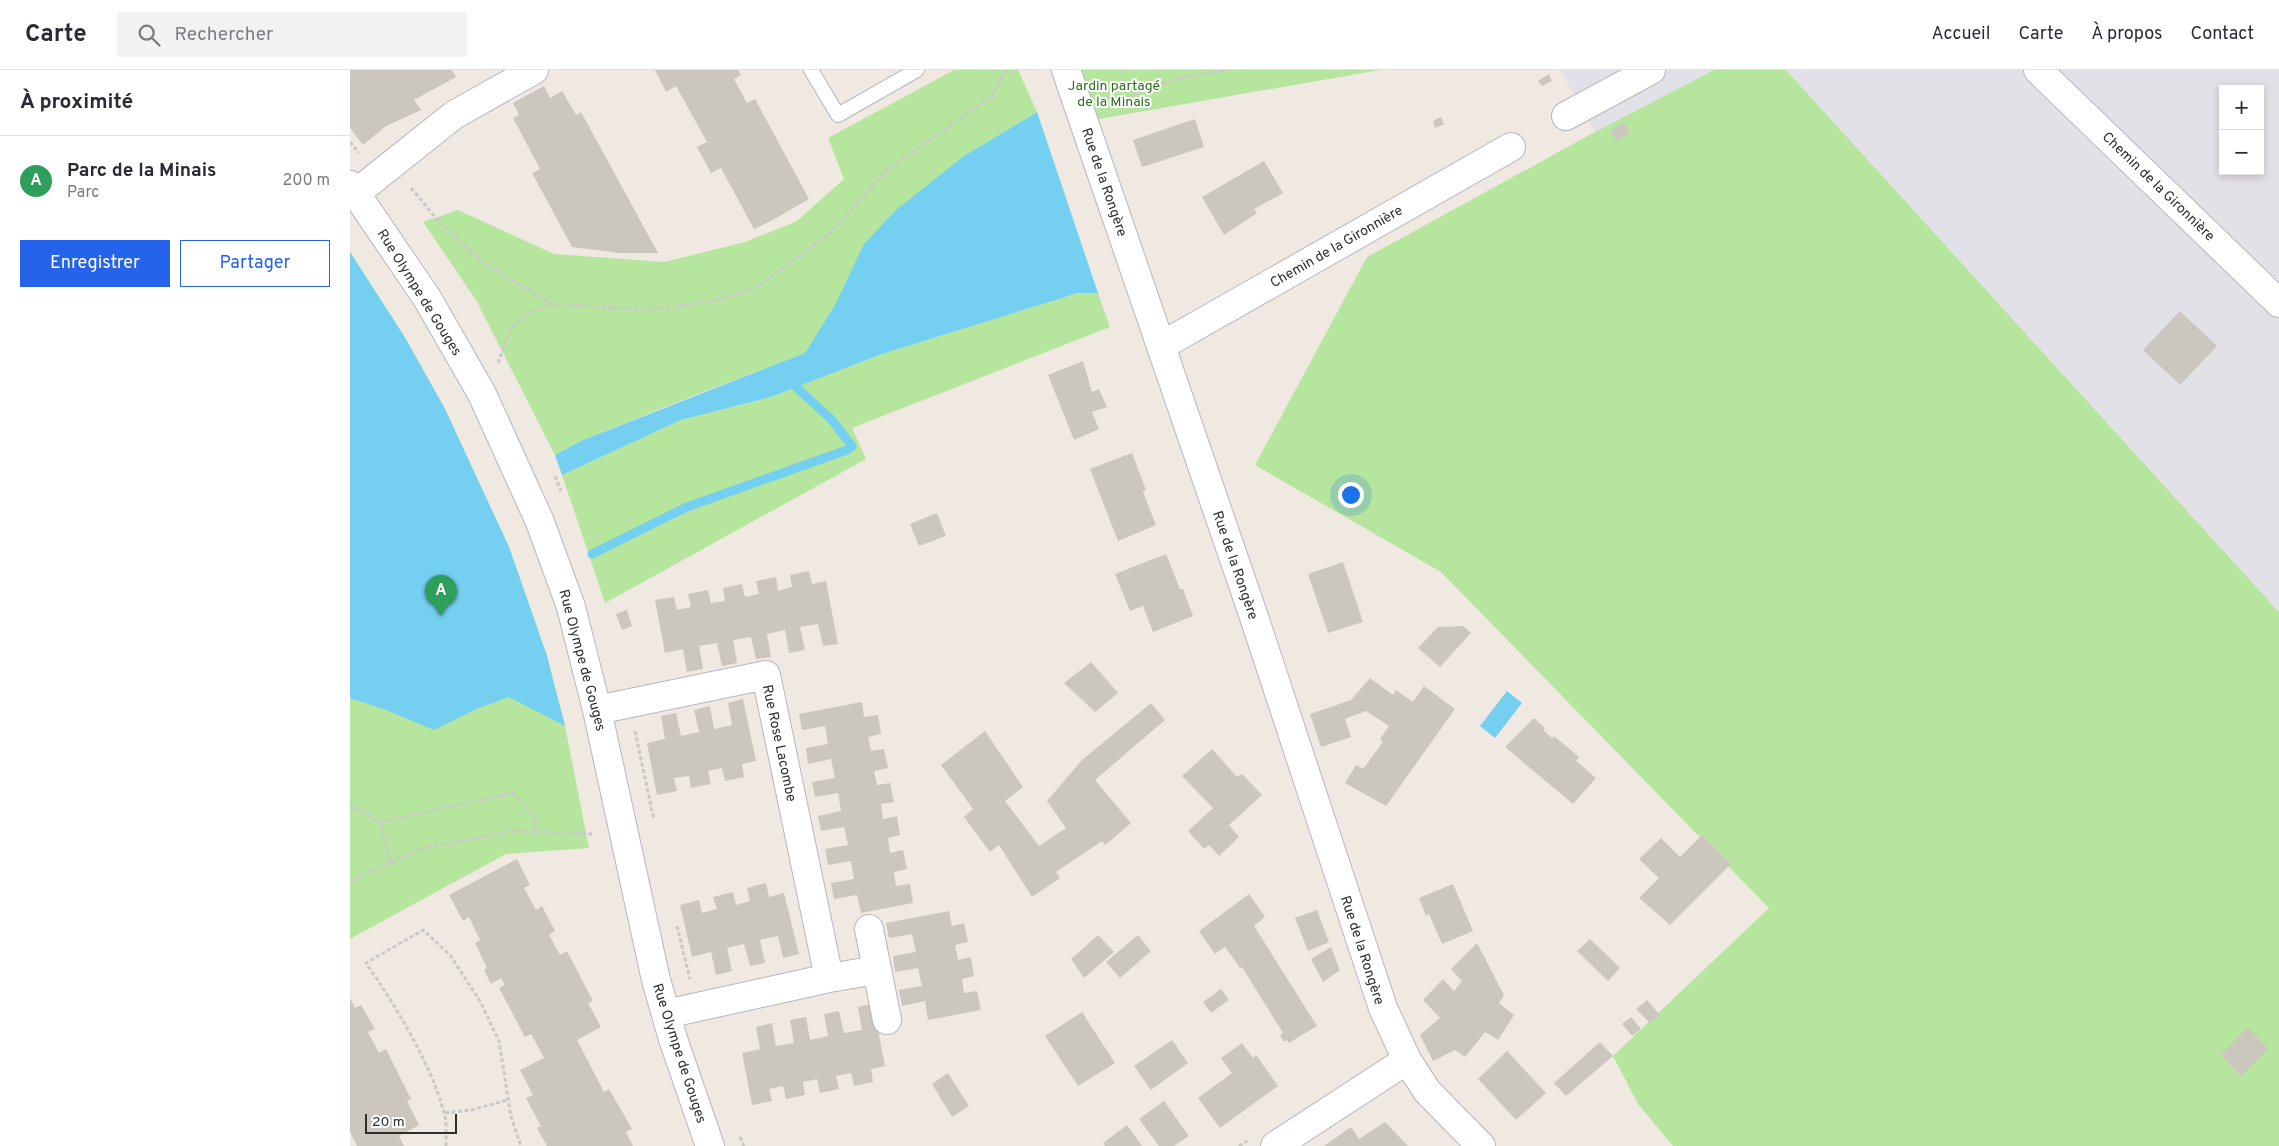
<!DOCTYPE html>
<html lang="fr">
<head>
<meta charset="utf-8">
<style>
	body { margin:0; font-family:Overpass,sans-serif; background:#f2f2f3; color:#2b2b33 }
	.controls { position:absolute; right:15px; top:15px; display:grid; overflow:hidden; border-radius:0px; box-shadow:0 2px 8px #0003 }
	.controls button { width:45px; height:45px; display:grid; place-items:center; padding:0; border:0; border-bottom:1px solid #e1e1e2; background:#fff; color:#2b2b33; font:25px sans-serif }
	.scale { position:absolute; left:15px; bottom:12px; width:92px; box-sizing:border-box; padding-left:5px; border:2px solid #2e2e2e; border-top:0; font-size:14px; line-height:18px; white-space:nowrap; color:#2e2e2e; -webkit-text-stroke:4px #fff; paint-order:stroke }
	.you { position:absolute; left:1000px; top:424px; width:18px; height:18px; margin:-12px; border:4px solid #fff; border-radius:50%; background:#1a73e8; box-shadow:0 0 0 8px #1a73e833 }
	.badge { display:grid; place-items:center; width:32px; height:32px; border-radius:50%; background:#2563eb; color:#fff; font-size:16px; font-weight:700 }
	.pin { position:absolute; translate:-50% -41px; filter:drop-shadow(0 1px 2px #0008) }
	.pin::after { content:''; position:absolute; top:26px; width:18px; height:15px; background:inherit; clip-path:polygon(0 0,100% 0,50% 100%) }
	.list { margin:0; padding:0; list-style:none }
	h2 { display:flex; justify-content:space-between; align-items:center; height:65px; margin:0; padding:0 20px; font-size:21px }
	h2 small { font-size:16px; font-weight:400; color:#7c7c81 }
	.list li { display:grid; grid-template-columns:32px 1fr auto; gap:15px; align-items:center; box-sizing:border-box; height:90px; padding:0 20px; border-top:1px solid #e1e1e2 }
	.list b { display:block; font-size:19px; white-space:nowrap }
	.list p { margin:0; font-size:16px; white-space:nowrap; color:#7c7c81 }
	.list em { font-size:16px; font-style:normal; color:#7c7c81 }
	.actions { display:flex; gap:10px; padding:15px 20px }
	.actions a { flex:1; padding:11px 0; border:1px solid #2563eb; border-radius:0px; text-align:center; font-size:18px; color:#2563eb }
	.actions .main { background:#2563eb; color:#fff }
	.icon { flex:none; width:28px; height:28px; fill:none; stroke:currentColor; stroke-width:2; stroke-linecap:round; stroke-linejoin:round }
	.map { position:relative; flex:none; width:1929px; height:1076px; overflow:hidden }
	header { display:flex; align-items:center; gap:30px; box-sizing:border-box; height:70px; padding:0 25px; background:#fff; border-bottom:1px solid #e1e1e2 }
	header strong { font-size:24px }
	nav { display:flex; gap:28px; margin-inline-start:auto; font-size:18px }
	.search { width:350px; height:45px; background:#f2f2f3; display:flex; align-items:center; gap:12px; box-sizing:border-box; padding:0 18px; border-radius:0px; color:#7c7c81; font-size:19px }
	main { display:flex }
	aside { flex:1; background:#fff }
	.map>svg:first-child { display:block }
</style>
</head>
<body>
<header>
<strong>Carte</strong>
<div class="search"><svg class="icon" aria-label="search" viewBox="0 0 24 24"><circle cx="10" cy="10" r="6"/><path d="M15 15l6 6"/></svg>Rechercher</div>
<nav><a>Accueil</a><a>Carte</a><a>À propos</a><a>Contact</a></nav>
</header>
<main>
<aside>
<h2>À proximité<small></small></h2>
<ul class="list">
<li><span class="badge" style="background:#2e9e5b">A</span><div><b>Parc de la Minais</b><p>Parc</p></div><em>200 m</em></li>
</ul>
<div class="actions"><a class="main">Enregistrer</a><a>Partager</a></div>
</aside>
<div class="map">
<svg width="1929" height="1076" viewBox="0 0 1929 1076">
	<rect width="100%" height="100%" fill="#efe9e1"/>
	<!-- industrial -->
	<path fill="#e3e1e8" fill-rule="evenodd" d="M 1210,0 L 1364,0 L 1245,62 Z
		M 1436,0 L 1929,0 L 1929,542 ZM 1873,19 L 1910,19 L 1910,101 L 1873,101 Z"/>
	<!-- green -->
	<path fill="#b6e59e" d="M 604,0 L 668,0 L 687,42 L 614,86 L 485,235 L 455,283 L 325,333 L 233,370 L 205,385 L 126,230 L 73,152 L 108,140 L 204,184 L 314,192 L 395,172 L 447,151 L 494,109 L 478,68 Z
		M 729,0 L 1030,0 L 749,49 Z
		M 1364,0 L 1436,0 L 1929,542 L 1929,1076 L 1323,1076 L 1288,1034 L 1263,986 L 1419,838 L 1091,502 L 905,395 L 1017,187 L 1245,62 Z
		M 0,182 L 54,266 L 95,339 L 159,477 L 197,586 L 215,656 L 239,778 L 156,784 L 0,869 Z
		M 728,223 L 748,223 L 760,257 L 502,358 L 516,389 L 255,533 L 212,405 L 331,350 L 421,327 L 532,284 Z"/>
	<!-- water -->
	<path fill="#75cff0" d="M 687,42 L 748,223 L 728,223 L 532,284 L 421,327 L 331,350 L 212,405 L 205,385 L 233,370 L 455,283 L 485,235 L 514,174 L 546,140 L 614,86 Z
		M 0,182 L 54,266 L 95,339 L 159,477 L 197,586 L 215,656 L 159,627 L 129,638 L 84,660 L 36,640 L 0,628 Z
		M 1157,621 L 1172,633 L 1145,668 L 1130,656 Z"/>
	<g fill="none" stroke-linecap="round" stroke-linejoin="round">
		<!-- stream -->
		<path stroke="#75cff0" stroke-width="9" d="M 242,484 L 337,437 L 497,380 L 502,376 L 481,349 L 446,317"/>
	</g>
	<!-- building -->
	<path fill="#cbc7bf" d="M 0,0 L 102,0 L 106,7 L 64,30 L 71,40 L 36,56 L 13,75 L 0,58 Z
		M 305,0 L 388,0 L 391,5 L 384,9 L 397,33 L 405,29 L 459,129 L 421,151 L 404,159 L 371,98 L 361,103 L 347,77 L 357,72 L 326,16 L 316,22 Z
		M 1199,4 L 1202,11 L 1192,16 L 1188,11 Z
		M 194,16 L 200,28 L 212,21 L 226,45 L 231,42 L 308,183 L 270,183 L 222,177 L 182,103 L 190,99 L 163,48 L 169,45 L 163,33 Z
		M 1091,47 L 1094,54 L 1085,58 L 1083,51 Z
		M 845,49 L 854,77 L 792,97 L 783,70 Z
		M 1274,52 L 1280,62 L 1266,71 L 1260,61 Z
		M 914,91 L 933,123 L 904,139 L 907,143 L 874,165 L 852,127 Z
		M 1830,241 L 1867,276 L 1830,315 L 1793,280 Z
		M 733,291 L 742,322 L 749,319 L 757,337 L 742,342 L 749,359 L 724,370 L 698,305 Z
		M 782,383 L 796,420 L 793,422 L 806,455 L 768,471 L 740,399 Z
		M 587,443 L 596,466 L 569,476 L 560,454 Z
		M 816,484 L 830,519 L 833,519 L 843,546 L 803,562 L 793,536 L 780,541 L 765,504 Z
		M 993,492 L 1013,552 L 978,563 L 958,504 Z
		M 459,501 L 462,514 L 476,511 L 488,574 L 473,576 L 468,554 L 450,557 L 455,580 L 439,583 L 435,560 L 417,564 L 421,587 L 406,589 L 401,567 L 383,570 L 387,593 L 372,596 L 367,573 L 349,576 L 353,599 L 337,602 L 333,579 L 315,583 L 305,530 L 324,527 L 327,540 L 341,537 L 338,524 L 358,520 L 361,533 L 375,531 L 373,518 L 392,514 L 395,527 L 409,524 L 406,511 L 426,507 L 428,521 L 442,517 L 440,505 Z
		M 277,540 L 282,556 L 272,560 L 266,544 Z
		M 1113,556 L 1121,563 L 1090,597 L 1068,578 L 1088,557 Z
		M 741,592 L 768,623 L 745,642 L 714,613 Z
		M 1020,608 L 1043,625 L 1046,620 L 1063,632 L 1074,616 L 1105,639 L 1036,736 L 995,713 L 1006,695 L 1013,699 L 1033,672 L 1030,669 L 1039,656 L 1016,641 L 995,649 L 1001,667 L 971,677 L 960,644 L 1001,630 Z
		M 393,629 L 406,691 L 392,694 L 394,707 L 375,711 L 372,698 L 358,701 L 361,714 L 341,718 L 339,706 L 324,708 L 327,721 L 307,725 L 297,673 L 315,669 L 311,646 L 326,643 L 331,666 L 349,662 L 344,640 L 360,636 L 364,659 L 382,655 L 378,633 Z
		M 512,632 L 514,647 L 528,645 L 531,664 L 518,667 L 521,681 L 534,679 L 538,698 L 524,701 L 527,715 L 540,713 L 544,732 L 531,734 L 533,749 L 547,746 L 550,765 L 538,768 L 540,783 L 553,780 L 557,799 L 544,802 L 546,816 L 560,814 L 563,833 L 511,843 L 507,825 L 484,829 L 481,813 L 504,809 L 501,791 L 478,795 L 475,779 L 498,775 L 494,757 L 471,761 L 468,746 L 491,741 L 488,723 L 465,727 L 462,712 L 485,708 L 481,689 L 458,694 L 456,678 L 478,674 L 475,656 L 452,660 L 449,644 Z
		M 801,633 L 815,650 L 745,710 L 781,753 L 755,775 L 752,771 L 706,802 L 710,808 L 682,827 L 649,775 L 640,782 L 614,747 L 623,739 L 591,695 L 635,661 L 673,717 L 655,731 L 689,776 L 716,758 L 697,731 L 732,690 Z
		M 1184,648 L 1195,658 L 1193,660 L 1202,668 L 1204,666 L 1229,687 L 1226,691 L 1246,708 L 1223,734 L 1155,677 Z
		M 862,679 L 887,707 L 892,704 L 912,725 L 879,755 L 889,767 L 869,786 L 859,775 L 854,779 L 838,761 L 863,738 L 832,706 Z
		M 1352,765 L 1381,794 L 1320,855 L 1289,828 L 1309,808 L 1289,789 L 1311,768 L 1330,787 Z
		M 167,789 L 180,815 L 174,818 L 186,840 L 192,836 L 205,861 L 199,865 L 210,885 L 217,881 L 243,931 L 238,933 L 251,957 L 227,970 L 254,1022 L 259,1019 L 274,1045 L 282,1059 L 276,1062 L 283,1076 L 197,1076 L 187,1058 L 191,1056 L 176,1028 L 183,1025 L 170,1000 L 194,988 L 181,964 L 175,967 L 149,918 L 155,915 L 151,908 L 141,914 L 134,900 L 137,898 L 125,873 L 130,870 L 119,847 L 113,851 L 99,825 Z
		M 416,813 L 419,827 L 434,823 L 449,884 L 433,888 L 428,866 L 410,870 L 415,893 L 400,896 L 394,874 L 377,878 L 382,901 L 366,905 L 361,882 L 342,887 L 330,835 L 349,830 L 352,843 L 367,839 L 363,827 L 383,822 L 386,835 L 400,831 L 397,818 Z
		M 1103,814 L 1123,861 L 1092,874 L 1079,844 L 1076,846 L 1069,828 Z
		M 899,824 L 915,847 L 904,856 L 967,956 L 939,973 L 937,970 L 934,972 L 930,965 L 933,963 L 892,897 L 890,898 L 875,877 L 865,884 L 849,861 Z
		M 967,840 L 979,872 L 958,881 L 945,848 Z
		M 599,841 L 602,856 L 614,853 L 618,872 L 605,875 L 608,890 L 621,887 L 624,906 L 612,909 L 614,923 L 627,921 L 631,940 L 578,950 L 575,931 L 552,936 L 549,920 L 572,916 L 568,898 L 545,902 L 543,886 L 566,882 L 562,864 L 539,868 L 536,853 Z
		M 748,865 L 764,882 L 734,908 L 721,889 Z
		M 788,865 L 801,881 L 770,908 L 756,892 Z
		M 1240,869 L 1270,898 L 1258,911 L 1227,881 Z
		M 1127,873 L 1154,925 L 1149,933 L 1164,945 L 1148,970 L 1135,962 L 1115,987 L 1105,980 L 1083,991 L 1070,965 L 1090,948 L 1073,930 L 1093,909 L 1104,921 L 1112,911 L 1101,899 Z
		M 981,877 L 990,900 L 973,912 L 961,889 Z
		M 871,919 L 879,930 L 861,943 L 853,932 Z
		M 0,928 L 5,938 L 11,935 L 25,959 L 18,962 L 29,983 L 36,979 L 61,1029 L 57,1031 L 69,1055 L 49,1066 L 54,1076 L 7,1076 L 0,1062 Z
		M 1297,930 L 1310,945 L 1300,953 L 1286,939 Z
		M 523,934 L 535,996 L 521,999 L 523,1012 L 504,1016 L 501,1003 L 486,1006 L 489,1019 L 470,1023 L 467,1009 L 453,1012 L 455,1025 L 436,1029 L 433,1016 L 419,1019 L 422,1031 L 402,1035 L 392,983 L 410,979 L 406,957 L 422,953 L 426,976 L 444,973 L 440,950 L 456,947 L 460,970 L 478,966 L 474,944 L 489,941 L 494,963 L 512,960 L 508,937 Z
		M 732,942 L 765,993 L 728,1016 L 695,966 Z
		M 1281,947 L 1291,959 L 1282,966 L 1272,954 Z
		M 1898,957 L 1918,979 L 1891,1006 L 1871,985 Z
		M 822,970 L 838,993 L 801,1020 L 784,996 Z
		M 1250,972 L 1263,986 L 1216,1026 L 1204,1013 Z
		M 892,973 L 903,988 L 906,985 L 928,1016 L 870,1058 L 848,1028 L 882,1003 L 871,988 Z
		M 1157,981 L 1196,1023 L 1166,1050 L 1128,1009 Z
		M 598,1003 L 619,1036 L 602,1047 L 582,1014 Z
		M 814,1031 L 839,1066 L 824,1076 L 809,1076 L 789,1049 Z
		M 1035,1052 L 1058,1076 L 974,1076 L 1001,1057 L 1009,1069 Z
		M 777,1055 L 792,1076 L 755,1076 L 753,1073 Z"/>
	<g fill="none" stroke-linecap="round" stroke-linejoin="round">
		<!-- lane casing -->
		<g stroke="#b4b7c1" stroke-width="16">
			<path id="lane" d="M 461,0 L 488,45 L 567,0"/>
		</g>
		<!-- street casing -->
		<g stroke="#b4b7c1" stroke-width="30">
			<path id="street" d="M 716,0 L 903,544 L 1033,938 L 1057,990 L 1077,1021 L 1131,1076
				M 1688,0 L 1929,233
				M 1216,46 L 1301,0
				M 0,115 L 77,228 L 132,324 L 190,452 L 221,537 L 247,640 L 306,910 L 323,969 L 360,1076
				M 6,123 L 104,45 L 184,0
				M 811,276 L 1161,77
				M 247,640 L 416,605 L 479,908 L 316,944
				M 519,859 L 537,950
				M 479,908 L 527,900
				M 925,1076 L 1057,990"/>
		</g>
		<!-- path -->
		<path stroke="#c9c9c9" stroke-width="3" stroke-dasharray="4 2.5" stroke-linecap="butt" d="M 757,28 L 780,26 L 824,9 L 877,0
			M 0,72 L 9,83
			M 61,118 L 86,148 L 133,193 L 203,234 L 296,240 L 365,231 L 409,216 L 480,163 L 536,101 L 642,26 L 656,0
			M 148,293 L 161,258 L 179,242 L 203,234
			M 205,406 L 211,421
			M 285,661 L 304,750
			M 0,736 L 30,752 L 162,723 L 181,742 L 187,762
			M 30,752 L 41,793
			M 0,811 L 70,779 L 164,761 L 243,764
			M 327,856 L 340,909
			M 95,1043 L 121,1040 L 158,1030
			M 390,1067 L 394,1076
			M 96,1076 C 96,1065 97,1052 94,1042 C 80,992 45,935 16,893 L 73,860 L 100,885 L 130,931 L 149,971 L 161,1047 L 171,1076
			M 889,1076 L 897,1071"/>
		<!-- lane -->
		<use href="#lane" stroke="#fff" stroke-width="14"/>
		<!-- street -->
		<use href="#street" stroke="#fff" stroke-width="28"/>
	</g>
	<g text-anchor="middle" stroke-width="4" stroke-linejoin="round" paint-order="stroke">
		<!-- park labels -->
		<g font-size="14" fill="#2c6e1b" stroke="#fff">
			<text x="764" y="20">Jardin partagé<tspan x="764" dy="16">de la Minais</tspan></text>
		</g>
		<!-- street labels -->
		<g font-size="14" fill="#2e2e2e" stroke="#fff">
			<text transform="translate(755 112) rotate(71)" y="5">Rue de la Rongère</text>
			<text transform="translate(1809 116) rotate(44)" y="5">Chemin de la Gironnière</text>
			<text transform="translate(986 176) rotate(-30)" y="5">Chemin de la Gironnière</text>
			<text transform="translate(70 222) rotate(58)" y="5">Rue Olympe de Gouges</text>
			<text transform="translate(886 495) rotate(71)" y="5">Rue de la Rongère</text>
			<text transform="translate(233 590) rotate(75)" y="5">Rue Olympe de Gouges</text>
			<text transform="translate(430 673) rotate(78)" y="5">Rue Rose Lacombe</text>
			<text transform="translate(1013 880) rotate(72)" y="5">Rue de la Rongère</text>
			<text transform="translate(330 983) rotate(72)" y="5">Rue Olympe de Gouges</text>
		</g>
	</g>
</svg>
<div class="controls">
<button>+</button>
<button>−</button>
</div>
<div class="scale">20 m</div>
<div class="you"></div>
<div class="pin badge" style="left:91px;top:546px;background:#2e9e5b">A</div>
</div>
</main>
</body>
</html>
